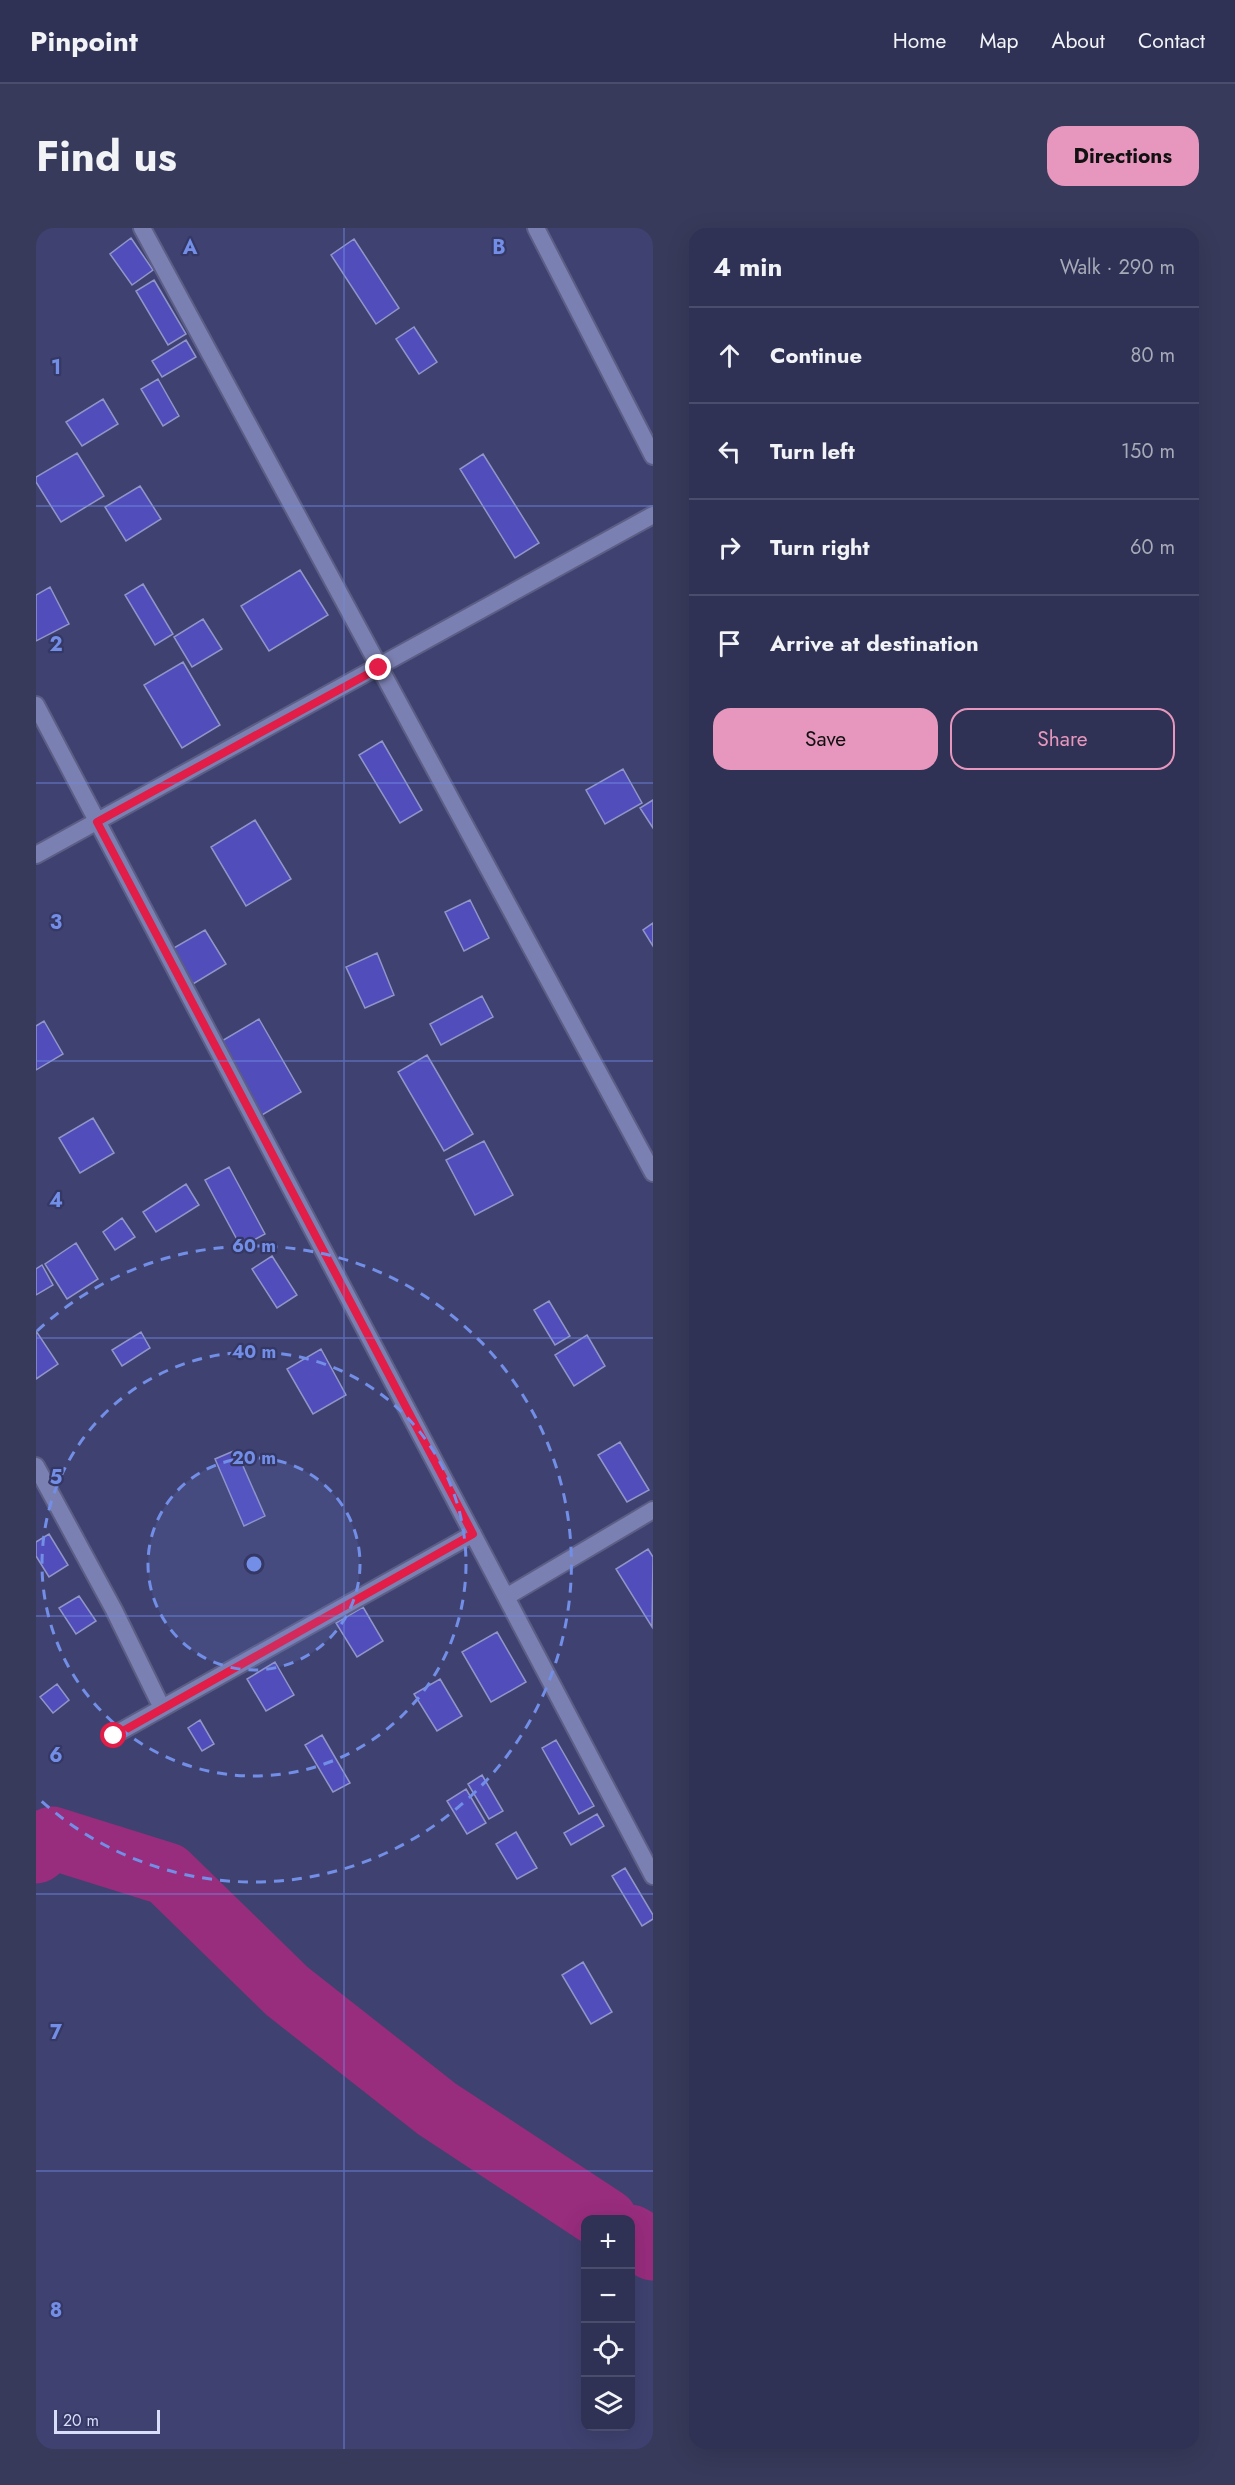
<!DOCTYPE html>
<html lang="en">
<head>
<meta charset="utf-8">
<style>
	body { margin:0; font-family:Jost,sans-serif; background:#373a5a; color:#f1f3f6 }
	.controls { position:absolute; right:18px; bottom:18px; display:grid; overflow:hidden; border-radius:12px; box-shadow:0 6px 24px #0002 }
	.controls button { width:54px; height:54px; display:grid; place-items:center; padding:0; border:0; border-bottom:2px solid #4a4d6b; background:#2f3254; color:#f1f3f6; font:30px sans-serif }
	.scale { position:absolute; left:18px; bottom:15px; width:106px; box-sizing:border-box; padding-left:6px; border:3px solid #d9ddf9; border-top:0; font-size:16px; line-height:21px; white-space:nowrap; color:#d9ddf9; -webkit-text-stroke:4px #353764; paint-order:stroke }
	.stop { position:absolute; width:18px; height:18px; margin:-14px; border:4px solid #e11d48; border-radius:50%; background:#fff }
	.stop.end { background:#e11d48; border-color:#fff; box-shadow:0 2px 6px #0008 }
	.list { margin:0; padding:0; list-style:none }
	h2 { display:flex; justify-content:space-between; align-items:center; height:78px; margin:0; padding:0 24px; font-size:26px }
	h2 small { font-size:20px; font-weight:400; color:#a7aab8 }
	.list li { display:grid; grid-template-columns:39px 1fr auto; gap:18px; align-items:center; box-sizing:border-box; height:96px; padding:0 24px; border-top:2px solid #4a4d6b }
	.list b { display:block; font-size:22px; white-space:nowrap }
	.list em { font-size:20px; font-style:normal; color:#a7aab8 }
	.actions { display:flex; gap:12px; padding:18px 24px }
	.actions a { flex:1; padding:14px 0; border:2px solid #e797bd; border-radius:18px; text-align:center; font-size:21px; color:#e797bd }
	.actions .main { background:#e797bd; color:#111 }
	.icon { flex:none; width:33px; height:33px; fill:none; stroke:currentColor; stroke-width:2; stroke-linecap:round; stroke-linejoin:round }
	.map { position:relative; flex:none; width:617px; height:2221px; overflow:hidden; border-radius:18px }
	header { display:flex; align-items:center; gap:36px; box-sizing:border-box; height:84px; padding:0 30px; background:#2f3254; border-bottom:2px solid #4a4d6b }
	header strong { font-size:28px }
	nav { display:flex; gap:33px; margin-inline-start:auto; font-size:21px }
	.intro { display:flex; align-items:center; justify-content:space-between; box-sizing:border-box; height:144px; padding:0 36px }
	h1 { margin:0; font-size:42px }
	.button { padding:15px 27px; border-radius:18px; background:#e797bd; color:#111; font-size:21px; font-weight:700 }
	main { display:flex; gap:36px; padding:0 36px }
	aside { flex:1; background:#2f3254; border-radius:18px; box-shadow:0 6px 24px #0002 }
	.map>svg:first-child { display:block }
</style>
</head>
<body>
<header>
<strong>Pinpoint</strong>
<nav><a>Home</a><a>Map</a><a>About</a><a>Contact</a></nav>
</header>
<div class="intro"><h1>Find us</h1><a class="button">Directions</a></div>
<main>
<div class="map">
<svg width="617" height="2221" viewBox="0 0 617 2221">
	<rect width="100%" height="100%" fill="#3f4270"/>
	<g fill="none" stroke-linecap="round" stroke-linejoin="round">
		<!-- river -->
		<path stroke="#982c7d" stroke-width="63" d="M 0,1624 L 16,1610 L 131,1646 L 251,1763 L 401,1881 L 570,1992
			M 594,2008 L 617,2021"/>
	</g>
	<!-- building -->
	<path fill="#514ebc" stroke="#9095c9" stroke-width="1.5" d="M 95,10 L 117,42 L 96,57 L 74,26 Z
		M 318,11 L 363,80 L 340,96 L 295,27 Z
		M 118,52 L 150,106 L 132,117 L 100,63 Z
		M 378,99 L 401,134 L 383,146 L 360,111 Z
		M 150,112 L 160,129 L 126,149 L 116,133 Z
		M 122,151 L 143,188 L 127,198 L 105,161 Z
		M 67,171 L 82,196 L 46,218 L 30,194 Z
		M 41,225 L 68,268 L 25,294 L 0,254 L 0,249 Z
		M 447,226 L 503,315 L 479,330 L 424,241 Z
		M 104,258 L 125,291 L 90,313 L 69,279 Z
		M 264,342 L 292,387 L 233,423 L 205,378 Z
		M 107,356 L 137,406 L 119,417 L 89,367 Z
		M 14,359 L 33,396 L 0,413 L 0,367 Z
		M 167,391 L 186,421 L 156,439 L 138,409 Z
		M 147,434 L 184,497 L 146,520 L 108,457 Z
		M 346,513 L 386,582 L 364,595 L 323,527 Z
		M 587,541 L 606,575 L 569,596 L 550,562 Z
		M 617,572 L 617,600 L 604,580 Z
		M 219,592 L 255,651 L 210,678 L 175,619 Z
		M 434,672 L 453,710 L 428,723 L 409,684 Z
		M 617,695 L 617,718 L 607,702 Z
		M 169,702 L 190,736 L 157,756 L 136,721 Z
		M 341,725 L 358,767 L 329,780 L 310,739 Z
		M 446,768 L 457,789 L 405,817 L 394,796 Z
		M 223,791 L 265,864 L 226,887 L 184,814 Z
		M 8,793 L 27,826 L 0,842 L 0,798 Z
		M 391,827 L 437,906 L 408,923 L 362,844 Z
		M 57,890 L 78,925 L 44,945 L 23,910 Z
		M 448,913 L 477,967 L 439,987 L 410,932 Z
		M 193,939 L 229,1006 L 205,1019 L 169,952 Z
		M 150,956 L 163,977 L 120,1004 L 107,984 Z
		M 86,990 L 99,1009 L 79,1022 L 67,1004 Z
		M 40,1015 L 62,1051 L 31,1071 L 9,1036 Z
		M 236,1028 L 261,1067 L 241,1080 L 216,1041 Z
		M 6,1037 L 17,1057 L 0,1067 L 0,1041 Z
		M 513,1073 L 534,1108 L 519,1117 L 498,1082 Z
		M 0,1103 L 22,1136 L 0,1151 Z
		M 105,1104 L 114,1120 L 86,1138 L 76,1122 Z
		M 551,1107 L 569,1138 L 538,1158 L 519,1127 Z
		M 285,1121 L 310,1167 L 277,1186 L 251,1141 Z
		M 584,1214 L 613,1262 L 591,1274 L 562,1227 Z
		M 200,1222 L 229,1288 L 208,1298 L 179,1231 Z
		M 13,1306 L 32,1337 L 13,1349 L 0,1328 L 0,1314 Z
		M 612,1321 L 617,1329 L 616,1399 L 580,1341 Z
		M 43,1368 L 60,1393 L 40,1406 L 23,1380 Z
		M 327,1379 L 347,1413 L 321,1429 L 300,1395 Z
		M 461,1404 L 490,1454 L 455,1474 L 426,1424 Z
		M 239,1434 L 258,1467 L 230,1483 L 211,1451 Z
		M 404,1451 L 426,1488 L 401,1503 L 378,1466 Z
		M 21,1456 L 33,1472 L 17,1485 L 4,1469 Z
		M 164,1492 L 178,1516 L 166,1523 L 152,1500 Z
		M 286,1507 L 314,1555 L 297,1564 L 269,1517 Z
		M 520,1512 L 558,1578 L 543,1586 L 506,1520 Z
		M 446,1547 L 467,1583 L 453,1591 L 432,1556 Z
		M 430,1561 L 450,1595 L 431,1606 L 411,1573 Z
		M 561,1586 L 568,1598 L 535,1617 L 528,1605 Z
		M 480,1604 L 501,1640 L 481,1651 L 460,1616 Z
		M 589,1640 L 617,1687 L 617,1691 L 606,1698 L 576,1648 Z
		M 547,1734 L 576,1784 L 555,1796 L 526,1747 Z"/>
	<g fill="none" stroke-linecap="round" stroke-linejoin="round">
		<!-- minor casing -->
		<g stroke="#5c5e85" stroke-width="20">
			<path id="minor" d="M 106,0 L 617,945
				M 500,0 L 617,228
				M 0,477 L 617,1648
				M 0,627 L 617,287
				M 0,1238 L 78,1382 L 126,1480
				M 470,1369 L 617,1282
				M 78,1507 L 437,1306"/>
		</g>
		<!-- minor -->
		<use href="#minor" stroke="#7b80b2" stroke-width="16"/>
	</g>
	<g fill="none" stroke-linecap="round" stroke-linejoin="round">
		<!-- route -->
		<path stroke="#e11d48" stroke-width="8" d="M 78,1508 L 437,1306 L 61,594 L 343,440"/>
	</g>
	<!-- grid -->
	<path fill="none" stroke="#728ee7" stroke-width="1.5" stroke-opacity="0.55" d="M 308,0 L 308,2221M 0,278 L 617,278M 0,555 L 617,555M 0,833 L 617,833M 0,1110 L 617,1110M 0,1388 L 617,1388M 0,1666 L 617,1666M 0,1943 L 617,1943"/>
	<!-- distance rings -->
	<circle cx="218" cy="1336" r="106" fill="#728ee7" fill-opacity=".12"/>
	<g fill="none" stroke="#728ee7" stroke-width="3" stroke-dasharray="10 8">
		<circle cx="218" cy="1336" r="106"/>
		<circle cx="218" cy="1336" r="212"/>
		<path d="M1 1103A318 318 0 1 1 1 1569"/>
	</g>
	<g font-size="20" text-anchor="middle" font-weight="bold" fill="#728ee7" stroke="#353764" stroke-width="4.5" stroke-linejoin="round" paint-order="stroke">
		<text x="154" y="26">A</text>
		<text x="463" y="26">B</text>
		<text x="20" y="146">1</text>
		<text x="20" y="423">2</text>
		<text x="20" y="701">3</text>
		<text x="20" y="979">4</text>
		<text x="20" y="1256">5</text>
		<text x="20" y="1534">6</text>
		<text x="20" y="1811">7</text>
		<text x="20" y="2089">8</text>
	</g>
	<circle cx="218" cy="1336" r="9" fill="#728ee7" stroke="#353764" stroke-width="3"/>
	<g font-size="18" text-anchor="middle" font-weight="bold" fill="#728ee7" stroke="#353764" stroke-width="4.5" stroke-linejoin="round" paint-order="stroke">
		<text x="218" y="1024">60 m</text>
		<text x="218" y="1130">40 m</text>
		<text x="218" y="1236">20 m</text>
	</g>
</svg>
<div class="controls">
<button>+</button>
<button>−</button>
<button><svg class="icon" aria-label="locate" viewBox="0 0 24 24"><circle cx="12" cy="12" r="6"/><path d="M12 2v4M12 18v4M2 12h4M18 12h4"/></svg></button>
<button><svg class="icon" aria-label="layers" viewBox="0 0 24 24"><path d="M12 4l9 5-9 5-9-5zM3 14l9 5 9-5"/></svg></button>
</div>
<div class="scale">20 m</div>
<div class="stop" style="left:78px;top:1508px"></div>
<div class="stop end" style="left:343px;top:440px"></div>
</div>
<aside>
<h2>4 min<small>Walk · 290 m</small></h2>
<ul class="list">
<li><svg class="icon" aria-label="ahead" viewBox="0 0 24 24"><path d="M12 20V5M6 11l6-6 6 6"/></svg><div><b>Continue</b></div><em>80 m</em></li>
<li><svg class="icon" aria-label="left" viewBox="0 0 24 24"><path d="M17 20v-9H6M10 6l-5 5 5 5"/></svg><div><b>Turn left</b></div><em>150 m</em></li>
<li><svg class="icon" aria-label="right" viewBox="0 0 24 24"><path d="M7 20v-9h11M14 6l5 5-5 5"/></svg><div><b>Turn right</b></div><em>60 m</em></li>
<li><svg class="icon" aria-label="arrive" viewBox="0 0 24 24"><path d="M6 21V4h12l-3 4 3 4H6"/></svg><div><b>Arrive at destination</b></div></li>
</ul>
<div class="actions"><a class="main">Save</a><a>Share</a></div>
</aside>
</main>
</body>
</html>
